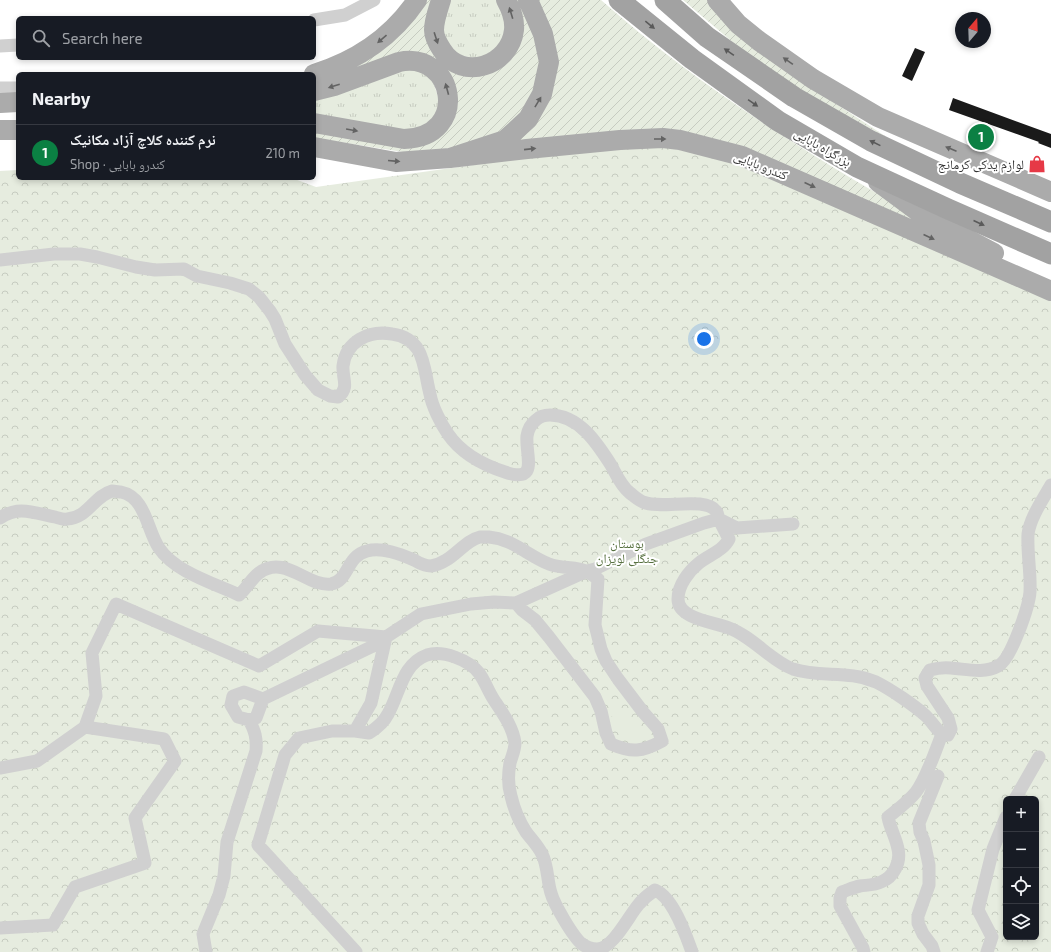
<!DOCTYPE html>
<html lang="en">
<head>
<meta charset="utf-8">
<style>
	body { margin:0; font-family:"Exo 2","Noto Naskh Arabic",sans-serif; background:#242831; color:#f1f3f6 }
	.controls { position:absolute; right:12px; bottom:12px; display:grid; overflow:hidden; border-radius:6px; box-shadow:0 2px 6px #0003 }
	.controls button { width:36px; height:36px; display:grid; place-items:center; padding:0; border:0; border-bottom:1px solid #363941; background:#171b24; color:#f1f3f6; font:20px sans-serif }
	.compass { position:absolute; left:955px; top:12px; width:36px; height:36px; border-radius:50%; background:#171b24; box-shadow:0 2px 6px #0003; rotate:19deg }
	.you { position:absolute; left:704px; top:339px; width:14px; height:14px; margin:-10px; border:3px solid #fff; border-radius:50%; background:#1a73e8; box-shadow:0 0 0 6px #1a73e833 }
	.badge { display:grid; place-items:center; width:26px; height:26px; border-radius:50%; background:#0b8043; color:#fff; font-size:13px; font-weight:700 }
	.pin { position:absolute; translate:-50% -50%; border:2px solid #fff; box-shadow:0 1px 4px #0006 }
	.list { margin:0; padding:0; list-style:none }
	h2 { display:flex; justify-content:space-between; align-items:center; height:52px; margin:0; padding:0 16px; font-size:17px }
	h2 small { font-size:13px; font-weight:400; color:#9ea1a6 }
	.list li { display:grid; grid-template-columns:26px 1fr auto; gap:12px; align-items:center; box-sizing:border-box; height:56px; padding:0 16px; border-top:1px solid #363941 }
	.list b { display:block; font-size:15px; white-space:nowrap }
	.list p { margin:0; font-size:13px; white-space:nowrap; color:#9ea1a6 }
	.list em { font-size:13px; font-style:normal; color:#9ea1a6 }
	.icon { flex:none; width:22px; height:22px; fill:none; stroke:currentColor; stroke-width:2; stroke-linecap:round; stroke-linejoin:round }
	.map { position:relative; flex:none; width:1051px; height:952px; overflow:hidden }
	.search { position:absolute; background:#171b24; box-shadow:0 2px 6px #0003; left:16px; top:16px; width:300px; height:44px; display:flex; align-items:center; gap:10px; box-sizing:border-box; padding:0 14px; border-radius:6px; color:#9ea1a6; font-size:15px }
	.panel { position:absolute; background:#171b24; box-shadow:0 2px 6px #0003; left:16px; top:72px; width:300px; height:108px; border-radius:6px }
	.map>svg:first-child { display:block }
</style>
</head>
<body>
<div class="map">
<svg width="1051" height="952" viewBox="0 0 1051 952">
	<defs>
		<pattern id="grass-tufts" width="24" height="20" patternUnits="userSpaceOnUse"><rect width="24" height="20" fill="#e6ecdf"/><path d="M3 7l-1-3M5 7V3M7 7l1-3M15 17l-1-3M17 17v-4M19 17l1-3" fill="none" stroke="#c6cbc0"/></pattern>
		<pattern id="forest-crowns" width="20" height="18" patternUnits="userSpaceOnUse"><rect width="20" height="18" fill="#e6ecdf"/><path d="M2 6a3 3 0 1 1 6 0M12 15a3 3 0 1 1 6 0" fill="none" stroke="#c6cbc0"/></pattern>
		<pattern id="garden-furrows" width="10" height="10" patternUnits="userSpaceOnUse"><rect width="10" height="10" fill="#e6ecdf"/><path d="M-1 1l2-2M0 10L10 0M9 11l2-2" fill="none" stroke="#c6cbc0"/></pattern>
	</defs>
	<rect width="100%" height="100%" fill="#fff"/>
	<!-- grass -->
	<path fill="url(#grass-tufts)" d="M 446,0 L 500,0 L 510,29 L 487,61 L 449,53 L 440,20 Z
		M 398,66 L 430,72 L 442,109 L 419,133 L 314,118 L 314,97 Z"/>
	<!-- forest -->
	<path fill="url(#forest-crowns)" fill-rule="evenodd" d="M 651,144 L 738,162 L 1051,299 L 1051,952 L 0,952 L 0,171 L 18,170 L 18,178 L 292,178 L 316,187 L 536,156 ZM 1006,799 L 1036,799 L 1036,937 L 1006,937 Z"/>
	<!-- park -->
	<path fill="#e6ecdf" d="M 617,706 L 647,735 L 636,744 L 632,745 L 627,738 L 625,732 L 609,713 Z"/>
	<!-- garden -->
	<path fill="url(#garden-furrows)" d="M 424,0 L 435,0 L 432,45 L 495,68 L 511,0 L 520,0 L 540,44 L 540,82 L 510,129 L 470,147 L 403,152 L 314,138 L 314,128 L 390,141 L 445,126 L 433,63 L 314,82 Z
		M 535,0 L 601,0 C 706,93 826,166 949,234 L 721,145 L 510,143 L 542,105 Z
		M 683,0 L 710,0 L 786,68 L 838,105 L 891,140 L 802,91 L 736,45 Z"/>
	<!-- building -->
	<path fill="#1a1a1a" d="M 915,48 L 925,52 L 912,81 L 902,76 Z
		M 953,98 L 1051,134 L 1051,148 L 1038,143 L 1039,142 L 949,110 Z"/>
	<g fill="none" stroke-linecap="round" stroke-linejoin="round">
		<!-- minor -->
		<path stroke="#d0d0d0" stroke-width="13" d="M 314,20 L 345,15 L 374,0
			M 0,46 L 18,45
			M 0,88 L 18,88
			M 0,260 L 54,254 L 80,254 L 97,257 L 136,267 L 155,270 L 184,269 L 197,276 L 230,283 L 249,289 L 259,297 L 270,311 L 275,319 L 285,344 L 305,375 L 318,390 L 330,396 L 338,397 C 350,388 342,378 343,366 C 346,341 369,330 392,334 C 426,339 423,368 430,394 C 432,406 441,424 448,434 C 461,453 483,465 505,472 C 540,484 525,455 527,436 C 528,429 531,424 536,420 C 539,417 545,415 550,415 C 579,415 597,443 611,465 C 616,474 621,486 630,493 C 634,496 638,500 643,502 C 660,510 705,496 716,511 C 718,513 718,517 719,519 C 722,526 726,533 729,539 C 723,551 709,555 699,563 C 689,571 678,585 678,599 C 678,619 714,622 729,628 C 753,637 771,661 793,669 C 820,678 848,670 876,682 C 890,689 914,705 926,716 C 932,722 936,729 942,734 L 948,735 L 951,729 L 948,718 L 927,686 L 925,678 L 930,670 C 937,668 943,667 951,668 C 966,669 984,674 998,666 C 1011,660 1029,606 1030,592 C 1031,573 1027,553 1028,534 C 1030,518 1043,499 1051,485
			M 0,518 C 18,505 35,513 55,517 C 59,518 63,520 67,519 C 88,518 94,496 112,491 C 115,491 119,492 121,492 C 146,497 147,531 159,548 C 175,572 213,583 239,595 C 247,588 251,579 259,573 C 285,554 307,587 331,584 C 349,581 346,556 367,551 C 382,547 400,554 414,560 C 419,563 425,566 431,566 C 452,563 463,541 480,537 C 483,537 486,537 489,537 C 513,539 528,556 549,564 C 561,569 577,566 588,572 C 591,574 595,577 598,579 L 595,625 L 601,649 L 606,661 L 618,679 L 643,712 L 658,729 L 662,741 C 642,752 632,753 611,744 L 606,733 L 601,711 L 595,697 L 549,637 L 535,620 L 522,610 L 516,603
			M 263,699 L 256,718 L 249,720 L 238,717 L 231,705 L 233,696 L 244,692 L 263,699 L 371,647 L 386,637
			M 355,731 L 369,733 C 377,728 384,722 388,714 C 400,693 402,664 427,655 C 443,650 469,660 479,673 C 485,681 488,691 494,700 C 502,712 513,727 515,743 C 515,750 512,756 510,763 C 508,774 508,786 511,796 C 514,809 519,821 526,832 C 532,840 538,846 542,854 C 548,866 547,880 551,893 C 554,904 573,937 582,944 C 586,947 592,949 597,949 C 613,949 629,915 639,904 C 644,898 649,894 655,890 C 673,897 686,935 692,952
			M 0,768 L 37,761 L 85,727 L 96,696 L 92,653 L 116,604 L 259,666 L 318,631 L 386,637
			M 1015,799 L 1039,757
			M 0,928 L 53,925 L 75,887 L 145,863 L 135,818 L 175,761 L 164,739 L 85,727
			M 206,952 L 203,934 L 219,895 L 224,876 L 227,842 L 256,751 C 257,738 255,731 249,720
			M 356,952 L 258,845 L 285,755 L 299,738 L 332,731 L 355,731 L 371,703 L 386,637 L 421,614 L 471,604 L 494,602 L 516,603 L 587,571 L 595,569 L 646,544 L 704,523 L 719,519 L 737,528 L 793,524
			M 864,952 L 863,948 L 840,906 L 840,898 L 842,892 C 848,890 854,887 860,886 C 867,885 875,885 881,882 C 894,877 901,862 898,849 C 896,838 890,828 888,817 C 898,809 908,802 916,792 C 927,777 935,752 942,734
			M 934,952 L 932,946 L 923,934 L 918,923 L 918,916 L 929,885 L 929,865 L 924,841 L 920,832 L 919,823 L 938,776
			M 987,952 L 992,937 L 978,910 L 993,849 L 1006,817"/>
		<!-- primary -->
		<path stroke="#ababab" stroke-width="20" d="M 441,0 C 438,10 434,20 434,30 C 434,37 438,44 442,50 C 462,82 510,66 514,30 C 515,19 511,9 506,0
			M 717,0 L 738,24 L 759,41 L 813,79 L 878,117 L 1051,192
			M 314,74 C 356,61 392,37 417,0
			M 314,91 L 334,86 L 399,62 C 455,50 471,137 404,139 L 314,123
			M 0,103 L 18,102
			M 0,130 L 18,130
			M 314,147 L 396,162 L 450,158 L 505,140 L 528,119 L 542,94 L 549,62 L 543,34 L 528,0
			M 450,158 L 527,149 L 620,140 L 663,138 L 680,140 L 742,156 L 1051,291
			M 878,182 L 924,216 L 994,253"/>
		<!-- trunk -->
		<path stroke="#a2a2a2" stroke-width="21" d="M 619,0 L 692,59 L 778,121 L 857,167 L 948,209 L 1051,254
			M 665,0 L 707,37 L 794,97 L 871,141 L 960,183 L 1051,222"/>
	</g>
	<!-- one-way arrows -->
	<defs><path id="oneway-solid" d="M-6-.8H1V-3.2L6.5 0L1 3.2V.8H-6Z"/></defs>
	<g fill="#636363">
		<use href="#oneway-solid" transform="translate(511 13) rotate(-107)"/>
		<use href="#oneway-solid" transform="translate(436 38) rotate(72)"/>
		<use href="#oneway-solid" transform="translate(382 39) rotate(139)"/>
		<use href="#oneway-solid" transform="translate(788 61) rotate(-145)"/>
		<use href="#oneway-solid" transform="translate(334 86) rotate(163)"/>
		<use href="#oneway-solid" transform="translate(447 89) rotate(-105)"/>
		<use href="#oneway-solid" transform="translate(538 102) rotate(-59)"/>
		<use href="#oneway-solid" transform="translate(352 130) rotate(10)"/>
		<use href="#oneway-solid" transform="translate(660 139)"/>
		<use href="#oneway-solid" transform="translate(530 149) rotate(-6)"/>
		<use href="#oneway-solid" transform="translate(951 149) rotate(-157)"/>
		<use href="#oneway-solid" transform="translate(394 161) rotate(5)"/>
		<use href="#oneway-solid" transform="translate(810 185) rotate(24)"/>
		<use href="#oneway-solid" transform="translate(929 237) rotate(24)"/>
	</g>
	<g fill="#5a5a5a">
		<use href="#oneway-solid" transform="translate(650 25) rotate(39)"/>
		<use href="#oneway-solid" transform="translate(729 52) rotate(-145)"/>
		<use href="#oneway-solid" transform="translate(753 103) rotate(35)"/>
		<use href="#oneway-solid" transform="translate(875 143) rotate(-154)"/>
		<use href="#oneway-solid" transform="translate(979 223) rotate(24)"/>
	</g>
	<!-- icons -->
	<defs>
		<g id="shop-bare" transform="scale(1.38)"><path d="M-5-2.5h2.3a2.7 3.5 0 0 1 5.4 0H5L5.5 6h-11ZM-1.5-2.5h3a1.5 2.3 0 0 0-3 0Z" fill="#e63946" stroke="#fff" stroke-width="2.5" paint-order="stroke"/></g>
	</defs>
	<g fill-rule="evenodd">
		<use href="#shop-bare" x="1037" y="164"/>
	</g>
	<g text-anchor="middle" stroke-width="4" stroke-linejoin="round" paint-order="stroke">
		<!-- street labels -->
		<g font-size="13" fill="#333" stroke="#fff">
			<text transform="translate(823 147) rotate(30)" y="5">بزرگراه بابایی</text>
			<text transform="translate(761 165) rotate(22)" y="5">کندرو بابایی</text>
		</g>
		<!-- poi labels -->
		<g font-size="13" fill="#333" stroke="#fff" text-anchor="end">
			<text x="1024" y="169">لوازم یدکی کرمانج</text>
		</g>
		<!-- park labels -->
		<g font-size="13" fill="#56703f" stroke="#fff">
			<text x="627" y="548">بوستان<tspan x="627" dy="15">جنگلی لویزان</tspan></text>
		</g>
	</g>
</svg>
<div class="controls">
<button>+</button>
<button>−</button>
<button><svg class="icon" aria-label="locate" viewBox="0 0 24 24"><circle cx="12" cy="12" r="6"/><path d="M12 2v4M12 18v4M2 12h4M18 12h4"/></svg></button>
<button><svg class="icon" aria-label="layers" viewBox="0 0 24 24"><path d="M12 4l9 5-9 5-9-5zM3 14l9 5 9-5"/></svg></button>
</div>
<svg class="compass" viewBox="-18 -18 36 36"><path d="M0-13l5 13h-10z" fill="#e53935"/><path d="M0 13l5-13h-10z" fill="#9ea1a6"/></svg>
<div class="you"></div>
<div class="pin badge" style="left:981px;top:137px">1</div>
<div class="search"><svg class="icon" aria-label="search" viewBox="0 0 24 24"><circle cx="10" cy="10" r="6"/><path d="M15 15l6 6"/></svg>Search here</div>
<section class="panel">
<h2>Nearby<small></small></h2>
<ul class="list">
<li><span class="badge">1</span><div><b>نرم کننده کلاچ آزاد مکانیک</b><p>Shop · کندرو بابایی</p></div><em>210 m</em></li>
</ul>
</section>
</div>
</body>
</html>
